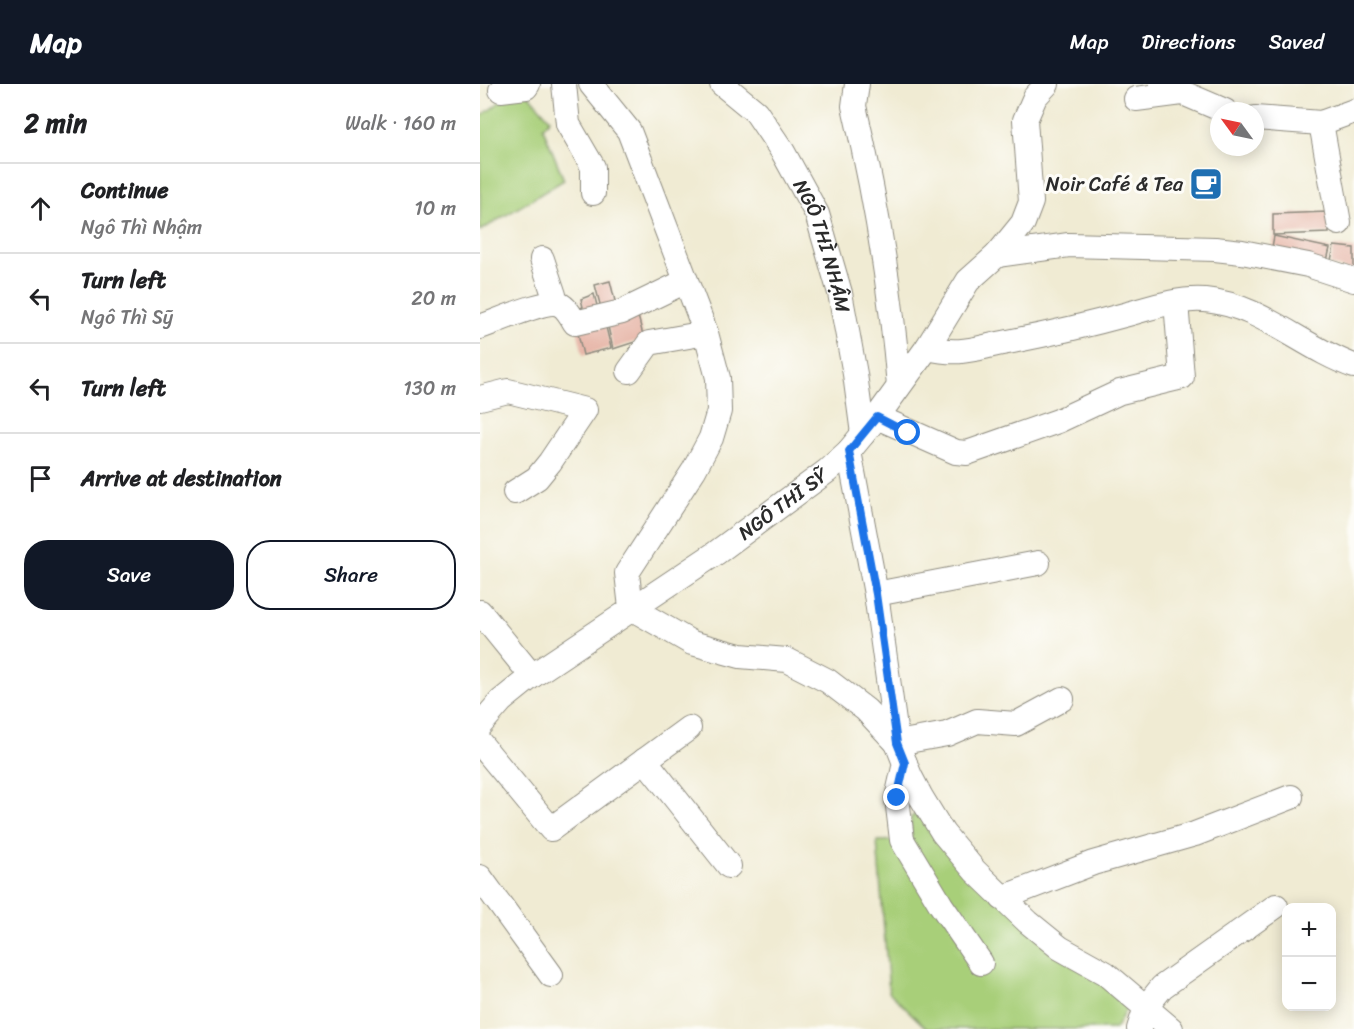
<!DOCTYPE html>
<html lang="en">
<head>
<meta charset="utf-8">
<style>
	body { margin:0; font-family:Sriracha,sans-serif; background:#f2f2f2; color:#202124 }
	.controls { position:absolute; right:18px; bottom:18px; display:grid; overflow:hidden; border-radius:12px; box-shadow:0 3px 15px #0003 }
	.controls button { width:54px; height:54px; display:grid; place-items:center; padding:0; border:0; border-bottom:2px solid #e0e0e0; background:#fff; color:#202124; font:30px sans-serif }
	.compass { position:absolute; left:730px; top:18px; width:54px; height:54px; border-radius:50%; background:#fff; box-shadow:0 3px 15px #0003; rotate:303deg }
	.stop { position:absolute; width:18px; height:18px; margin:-14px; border:4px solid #1a73e8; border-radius:50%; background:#fff }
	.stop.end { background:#1a73e8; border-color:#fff; box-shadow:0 2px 6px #0008 }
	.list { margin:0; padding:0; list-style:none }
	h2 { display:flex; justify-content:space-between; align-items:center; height:78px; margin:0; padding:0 24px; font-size:26px }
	h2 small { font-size:20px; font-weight:400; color:#757577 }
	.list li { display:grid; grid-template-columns:39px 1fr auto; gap:18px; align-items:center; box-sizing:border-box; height:90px; padding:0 24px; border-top:2px solid #e0e0e0 }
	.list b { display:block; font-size:22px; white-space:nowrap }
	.list p { margin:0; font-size:20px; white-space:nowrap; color:#757577 }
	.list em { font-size:20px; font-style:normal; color:#757577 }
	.actions { display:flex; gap:12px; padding:18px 24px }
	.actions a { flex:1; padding:14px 0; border:2px solid #111827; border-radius:24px; text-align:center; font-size:21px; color:#111827 }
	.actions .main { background:#111827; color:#fff }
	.icon { flex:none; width:33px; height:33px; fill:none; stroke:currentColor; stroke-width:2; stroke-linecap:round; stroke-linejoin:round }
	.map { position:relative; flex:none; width:874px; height:945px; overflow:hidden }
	header { display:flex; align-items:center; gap:36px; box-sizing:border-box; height:84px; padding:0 30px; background:#111827; color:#fff }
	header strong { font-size:28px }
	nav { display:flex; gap:33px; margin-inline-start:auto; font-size:21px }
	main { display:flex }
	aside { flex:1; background:#fff }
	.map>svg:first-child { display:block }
</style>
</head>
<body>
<header>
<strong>Map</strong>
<nav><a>Map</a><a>Directions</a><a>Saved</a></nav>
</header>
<main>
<aside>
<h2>2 min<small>Walk · 160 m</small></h2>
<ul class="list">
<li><svg class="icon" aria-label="ahead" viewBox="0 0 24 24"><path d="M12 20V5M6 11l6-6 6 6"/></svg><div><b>Continue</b><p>Ngô Thì Nhậm</p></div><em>10 m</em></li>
<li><svg class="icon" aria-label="left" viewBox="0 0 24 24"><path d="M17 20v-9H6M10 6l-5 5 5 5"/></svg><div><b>Turn left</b><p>Ngô Thì Sỹ</p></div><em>20 m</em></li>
<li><svg class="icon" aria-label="left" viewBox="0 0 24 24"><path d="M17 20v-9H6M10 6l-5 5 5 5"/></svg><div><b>Turn left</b></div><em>130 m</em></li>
<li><svg class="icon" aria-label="arrive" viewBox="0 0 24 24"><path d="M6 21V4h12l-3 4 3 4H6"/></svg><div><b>Arrive at destination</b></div></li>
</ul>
<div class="actions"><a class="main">Save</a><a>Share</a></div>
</aside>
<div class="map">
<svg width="874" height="945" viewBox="0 0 874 945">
	<rect width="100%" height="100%" fill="#fdfcf7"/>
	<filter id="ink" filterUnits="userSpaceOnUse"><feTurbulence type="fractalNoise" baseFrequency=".0167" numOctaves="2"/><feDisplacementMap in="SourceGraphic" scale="12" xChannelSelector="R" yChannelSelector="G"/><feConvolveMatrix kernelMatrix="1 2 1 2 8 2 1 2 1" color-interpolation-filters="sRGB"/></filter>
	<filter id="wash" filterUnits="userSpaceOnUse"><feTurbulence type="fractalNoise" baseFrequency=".008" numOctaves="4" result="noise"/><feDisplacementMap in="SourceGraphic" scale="24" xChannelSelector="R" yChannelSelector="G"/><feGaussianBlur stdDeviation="1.35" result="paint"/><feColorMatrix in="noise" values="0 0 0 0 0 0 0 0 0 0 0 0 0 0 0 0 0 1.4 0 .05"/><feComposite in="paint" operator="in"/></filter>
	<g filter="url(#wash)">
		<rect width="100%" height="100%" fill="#f0ebd3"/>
		<!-- green -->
		<path fill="#a8cf79" stroke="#6a7d52" stroke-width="1.5" d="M 41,2 L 70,35 L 63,44 L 84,96 L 0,147 L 0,33 Z
			M 442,726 L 648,922 L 635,945 L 447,945 L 409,908 L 397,757 L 431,756 L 431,733 Z"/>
		<g id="blocks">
			<!-- building -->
			<path fill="#e5b1a3" d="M 848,128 L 849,149 L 793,151 L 793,130 Z
				M 794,152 L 850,164 L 846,181 L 791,169 Z
				M 854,162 L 874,164 L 874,188 L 850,181 Z
				M 130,197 L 137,225 L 122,228 L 115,201 Z
				M 114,210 L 119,229 L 94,226 L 103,223 L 101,215 Z
				M 157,228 L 164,255 L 133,265 L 127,238 Z
				M 124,235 L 131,264 L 103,271 L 96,241 Z"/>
		</g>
	</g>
	<g filter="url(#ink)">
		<use href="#blocks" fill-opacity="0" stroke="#8e8b7f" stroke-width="1.5"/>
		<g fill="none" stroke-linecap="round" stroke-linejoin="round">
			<!-- minor casing -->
			<g stroke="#8e8b7f" stroke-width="26">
				<g id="minor">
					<path d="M 84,0 L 88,40 L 113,83 L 113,109"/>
					<path d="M 111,0 L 149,47 L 226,249 L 238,294 L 239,327 L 231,354 L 214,386 L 147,489 L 151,524 L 212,559 L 260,572 L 307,576 L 348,597 L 386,626 L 417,659 L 467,650 L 497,637 L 536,640 L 582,615"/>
					<path id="s1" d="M 242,0 L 276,28 L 303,68 L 337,130 L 360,209 L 375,290 L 383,350"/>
					<path d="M 377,0 L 374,22 C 396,115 411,207 419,302"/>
					<path d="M 682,0 L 745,27"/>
					<path d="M 21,6 L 46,3 L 48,0"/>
					<path d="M 656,15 L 702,9"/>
					<path d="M 775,34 L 841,39 L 874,27"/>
					<path d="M 841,39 L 859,139"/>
					<path d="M 517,171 L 589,161 L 735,165 L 762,168 L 828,181 L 874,196"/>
					<path d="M 62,175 L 74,211 L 74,219"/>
					<path d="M 0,243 C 15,238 66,215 79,220 C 86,223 91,232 95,239 L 142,228 L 206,197"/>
					<path d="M 447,264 C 483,272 494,264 528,258 C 569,250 608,241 648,230 C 673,223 699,214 725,216 C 781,221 823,264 874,282"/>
					<path d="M 149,287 L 169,259 L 226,249"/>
					<path d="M 0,314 L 28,307 L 105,326 L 70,378 L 57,394 L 35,408"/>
					<path d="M 397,333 L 476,368 L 487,369 L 578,337 L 640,308 L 702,293 L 696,218"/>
					<path d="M 369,367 L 396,510 L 417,659 L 430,692 L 441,713 L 463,749 L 495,787 L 548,838 L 580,864 L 625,889 L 691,945"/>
					<path d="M 396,510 L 558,479"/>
					<path d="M 0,528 L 52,592"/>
					<path id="s2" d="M 0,641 L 21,617 L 52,592 L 236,469 L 347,387 L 369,367 L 397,333 L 447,264 L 488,197 L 517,171 L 543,139 L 551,118 L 545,36 L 555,13 L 567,0"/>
					<path d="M 0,659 L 71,745 L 209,644"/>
					<path d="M 165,676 L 249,782"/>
					<path d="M 425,679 L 417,714 L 422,756 L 461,821 L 501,879"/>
					<path d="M 0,793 L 71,891"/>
					<path d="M 522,814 L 613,779 L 715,750 L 811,713"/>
					<path d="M 659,945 L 666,923 L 682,903 L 796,822"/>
				</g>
			</g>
			<!-- minor -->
			<use href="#minor" stroke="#fff" stroke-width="24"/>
		</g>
	</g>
	<g fill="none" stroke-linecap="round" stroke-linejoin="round" filter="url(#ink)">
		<!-- route -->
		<path stroke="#1a73e8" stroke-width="8" d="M 417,714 L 425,679 L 417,659 L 396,510 L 369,367 L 397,333 L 428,349"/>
	</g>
	<!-- icons -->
	<defs>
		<g id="cafe-square" transform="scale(1.725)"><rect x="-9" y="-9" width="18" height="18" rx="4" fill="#1f6fb2" stroke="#fdfcf7"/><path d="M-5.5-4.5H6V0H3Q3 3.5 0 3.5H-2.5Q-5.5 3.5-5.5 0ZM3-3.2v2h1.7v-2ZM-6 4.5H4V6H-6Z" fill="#fff"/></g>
	</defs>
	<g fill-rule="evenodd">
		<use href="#cafe-square" x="726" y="100"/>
	</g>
	<g text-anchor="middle" stroke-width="6" stroke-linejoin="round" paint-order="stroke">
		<!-- poi labels -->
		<g font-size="20" fill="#2b2b2b" stroke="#fdfcf7" text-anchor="end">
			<text x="703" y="107">Noir Café &amp; Tea</text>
		</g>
		<!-- street labels -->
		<g font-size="20" fill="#2b2b2b" stroke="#fdfcf7">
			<text dy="7" stroke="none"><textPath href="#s1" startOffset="195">NGÔ THÌ NHẬM</textPath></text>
			<text dy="7" stroke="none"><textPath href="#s2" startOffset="376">NGÔ THÌ SỸ</textPath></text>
		</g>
	</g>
</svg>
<div class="controls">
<button>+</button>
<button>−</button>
</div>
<svg class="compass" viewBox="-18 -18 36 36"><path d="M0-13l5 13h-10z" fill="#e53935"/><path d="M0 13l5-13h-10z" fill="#757577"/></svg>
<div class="stop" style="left:428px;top:349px"></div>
<div class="stop end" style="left:417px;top:714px"></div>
</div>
</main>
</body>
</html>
